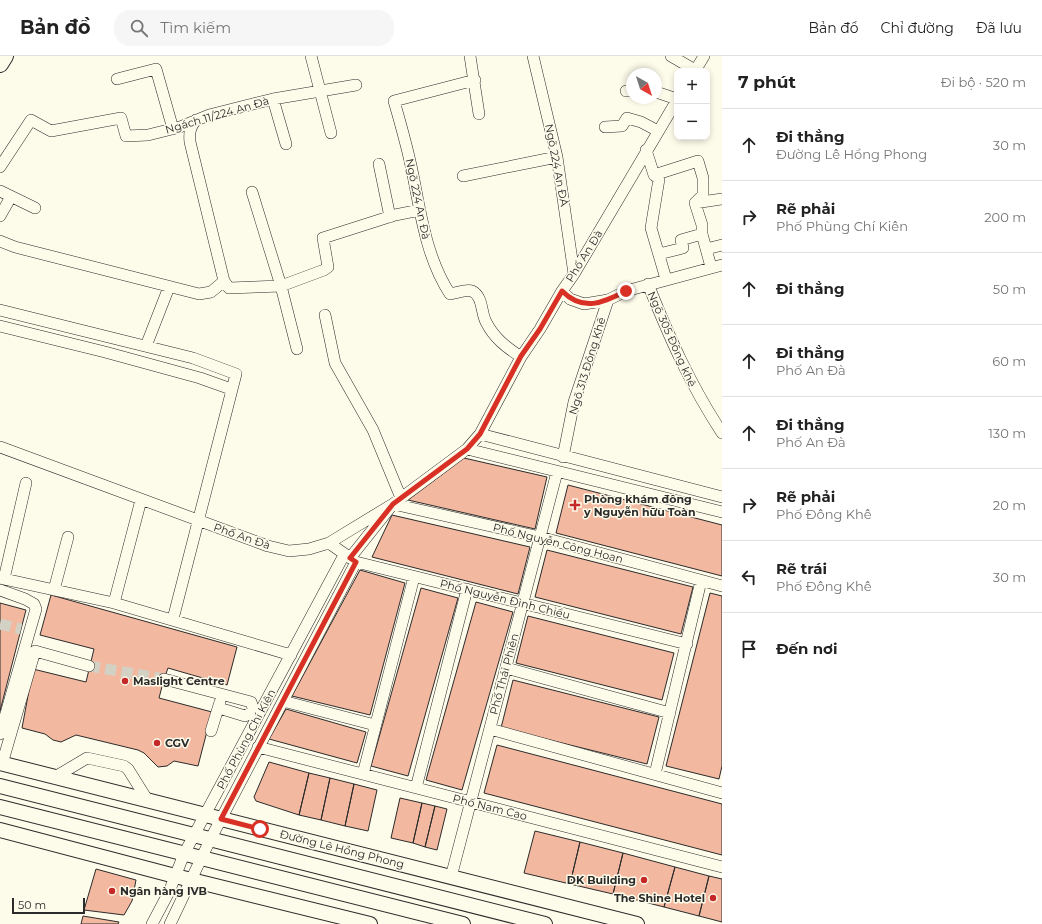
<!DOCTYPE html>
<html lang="vi">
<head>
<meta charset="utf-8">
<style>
	body { margin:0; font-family:Montserrat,sans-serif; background:#f6f6f6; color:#222 }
	.controls { position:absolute; right:12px; top:12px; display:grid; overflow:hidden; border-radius:8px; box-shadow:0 2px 6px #0003 }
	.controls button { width:36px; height:36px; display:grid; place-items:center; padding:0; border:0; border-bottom:1px solid #e0e0e0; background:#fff; color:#222; font:20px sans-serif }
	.compass { position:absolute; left:626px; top:12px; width:36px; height:36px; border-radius:50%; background:#fff; box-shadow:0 2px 6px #0003; rotate:141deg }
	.scale { position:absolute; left:12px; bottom:10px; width:73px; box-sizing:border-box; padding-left:4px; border:2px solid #2b2b2b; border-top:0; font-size:11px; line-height:14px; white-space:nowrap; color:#2b2b2b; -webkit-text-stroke:3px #fdfbea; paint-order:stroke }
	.stop { position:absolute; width:12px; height:12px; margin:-9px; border:3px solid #d93025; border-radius:50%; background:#fff }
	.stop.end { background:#d93025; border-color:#fff; box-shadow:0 1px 4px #0008 }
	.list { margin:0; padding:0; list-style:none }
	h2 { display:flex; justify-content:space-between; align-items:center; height:52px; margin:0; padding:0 16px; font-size:17px }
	h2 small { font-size:13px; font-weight:400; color:#767676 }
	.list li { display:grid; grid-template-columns:26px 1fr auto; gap:12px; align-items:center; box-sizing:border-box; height:72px; padding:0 16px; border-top:1px solid #e0e0e0 }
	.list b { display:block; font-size:15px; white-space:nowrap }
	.list p { margin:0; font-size:13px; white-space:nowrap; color:#767676 }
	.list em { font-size:13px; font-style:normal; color:#767676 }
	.icon { flex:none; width:22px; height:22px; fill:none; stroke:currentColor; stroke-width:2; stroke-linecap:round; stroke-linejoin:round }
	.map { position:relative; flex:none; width:722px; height:868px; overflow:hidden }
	header { display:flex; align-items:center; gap:24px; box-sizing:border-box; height:56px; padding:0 20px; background:#fff; border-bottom:1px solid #e0e0e0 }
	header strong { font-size:19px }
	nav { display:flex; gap:22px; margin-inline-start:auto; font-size:14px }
	.search { width:280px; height:36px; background:#f6f6f6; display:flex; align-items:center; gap:10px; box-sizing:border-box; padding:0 14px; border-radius:16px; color:#767676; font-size:15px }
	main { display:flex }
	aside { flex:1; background:#fff }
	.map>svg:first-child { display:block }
</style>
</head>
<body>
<header>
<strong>Bản đồ</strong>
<div class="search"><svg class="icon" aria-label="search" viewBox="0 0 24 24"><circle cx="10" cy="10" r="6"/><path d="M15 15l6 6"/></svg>Tìm kiếm</div>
<nav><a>Bản đồ</a><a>Chỉ đường</a><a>Đã lưu</a></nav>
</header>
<main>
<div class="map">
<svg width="722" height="868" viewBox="0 0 722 868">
	<rect width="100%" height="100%" fill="#fdfbea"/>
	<!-- building -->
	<path fill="#f2b8a0" stroke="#2b2b2b" d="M 464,402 L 547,421 L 535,473 L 408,444 Z
		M 568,429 L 722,469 L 722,520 L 556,477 Z
		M 392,459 L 530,491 L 518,538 L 372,501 Z
		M 547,494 L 693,531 L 681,578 L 535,541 Z
		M 360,514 L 405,527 L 370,659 L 292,640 Z
		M 421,532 L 458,542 L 408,720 L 371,710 Z
		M 710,537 L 722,540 L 722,710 L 719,723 L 666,710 Z
		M 51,539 L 237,591 L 227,629 L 168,612 L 164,623 L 159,642 L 212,656 L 198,710 L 174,705 L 167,710 L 158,711 L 144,697 L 138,694 L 76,679 L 61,686 L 53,684 L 45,678 L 22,672 L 33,613 L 86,626 L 94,593 L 40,579 Z
		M 476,546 L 513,556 L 462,734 L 426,724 Z
		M 0,547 L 26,554 L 0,655 Z
		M 528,560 L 674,597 L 662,644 L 516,607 Z
		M 513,624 L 659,661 L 647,708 L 501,672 Z
		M 286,653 L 366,676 L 357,707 L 269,683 Z
		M 497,689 L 722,748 L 722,799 L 484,737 Z
		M 269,706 L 309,717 L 299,759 L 256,745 L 254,741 Z
		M 309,717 L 330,722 L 321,764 L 299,759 Z
		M 330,722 L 354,728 L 345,770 L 321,764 Z
		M 354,728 L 377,734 L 368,775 L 345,770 Z
		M 400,742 L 422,747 L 413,787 L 391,782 Z
		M 422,747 L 435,750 L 425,791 L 413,787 Z
		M 435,750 L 447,753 L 437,794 L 425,791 Z
		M 535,775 L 580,786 L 570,828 L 524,817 Z
		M 580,786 L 623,797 L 613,838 L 570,828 Z
		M 623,797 L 675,811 L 664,851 L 613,838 Z
		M 675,811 L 709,820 L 699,860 L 664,851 Z
		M 96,813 L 136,824 L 132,845 L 124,859 L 84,854 Z
		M 709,820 L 722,823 L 722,866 L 699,860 Z
		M 83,860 L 119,866 L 118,868 L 81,868 Z"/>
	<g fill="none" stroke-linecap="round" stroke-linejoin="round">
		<!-- minor-tunnel -->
		<path stroke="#d3d1c4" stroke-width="11" stroke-dasharray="11 5.5" stroke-linecap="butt" d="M 0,568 L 21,573
			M 89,610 L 164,623"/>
		<!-- minor casing -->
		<g stroke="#2b2b2b" stroke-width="12">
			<path id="minor" d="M 311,0 L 331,77
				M 470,0 L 479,58
				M 533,0 L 557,101 L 574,218
				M 671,0 L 695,14
				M 695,15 L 704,0
				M 117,23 L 156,13 L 173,73
				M 475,24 L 394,45 C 401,69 408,94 413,119 C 421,160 427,203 450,238 C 457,237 466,233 472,235 C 483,240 481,257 486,266 C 494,282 506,291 521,301
				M 626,35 L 632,35
				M 656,36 L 677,43
				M 273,43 L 286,88
				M 196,64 C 190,71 189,77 190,86 L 224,225 L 229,232 L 281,230 L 324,214 L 328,211 L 323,182 L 395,159 L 420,154
				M 605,71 L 622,70 L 627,62 L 641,66 L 658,75
				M 646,94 L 654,119 L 659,123 L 651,172 L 666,223
				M 379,108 L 390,161
				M 0,111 L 31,64 L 51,75 L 121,62 L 126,80 L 148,79 L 180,71 L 209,59 L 273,43 L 356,29
				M 654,119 L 698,105 L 703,122 L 703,139 L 695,147 L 702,169 L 702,178 L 711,211
				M 463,120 L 557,101
				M 0,135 L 35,152
				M 252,136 L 281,230 L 297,293
				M 695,147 L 722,143
				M 0,160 L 8,146
				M 0,185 L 15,191 L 199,238 L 211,236 L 224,225
				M 706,193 L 722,189
				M 659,198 L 683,192 L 681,184 L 702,178
				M 648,228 C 670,283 690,328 722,377
				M 562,235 L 570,243 L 584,248 L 608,244 L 626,235 L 722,209
				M 0,254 L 193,302 L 236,318 L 173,563
				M 325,259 L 335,307 L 373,374 L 401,442
				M 0,270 L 105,296 L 200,322 L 231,333
				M 146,290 L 169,231
				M 480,378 L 722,441
				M 0,391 L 268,490 L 289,495 L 309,493 L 329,487 L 393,448 L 467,393 L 480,378 L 521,301 L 540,273 L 562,235 L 574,218 L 677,44
				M 467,393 L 722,456
				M 563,401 L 574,346 L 608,244
				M 329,487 L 356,506 L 687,588
				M 350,502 L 393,448 L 540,481 L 722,530
				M 0,522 L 114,547 L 291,599
				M 4,523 L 26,427
				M 0,534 L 25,543 L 34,548 L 36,553 L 0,678
				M 54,534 L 68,481
				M 114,547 L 141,444
				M 506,612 L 670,657
				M 164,623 L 251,646 L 254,655
				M 283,645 L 375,669
				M 219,652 L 245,660 L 254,655 L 260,656
				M 490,673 L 722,737
				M 211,675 L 220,646
				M 258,691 L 722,811
				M 2,708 L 35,595 L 89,610
				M 363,718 L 414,521
				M 655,718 L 701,525
				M 55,721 L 87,702 L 124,710 L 128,713 L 148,745
				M 416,732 L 467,533
				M 451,821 L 557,416
				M 152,868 L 169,836 L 184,798 L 344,499
				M 170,868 L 210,784 L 356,506"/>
		</g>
		<!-- major casing -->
		<g stroke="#2b2b2b" stroke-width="16">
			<path id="major" d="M 0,707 L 637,868
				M 0,730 L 545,868
				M 0,751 L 463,868
				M 0,774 L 175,820 L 370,868"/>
		</g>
		<!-- highway casing -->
		<g stroke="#2b2b2b" stroke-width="18">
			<path id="highway" d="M 0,8 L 5,0"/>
		</g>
		<!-- minor -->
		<use href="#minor" stroke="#fdfbea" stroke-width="11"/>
		<!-- major -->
		<use href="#major" stroke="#fdfbea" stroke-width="14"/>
		<!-- highway -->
		<use href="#highway" stroke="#fdfbea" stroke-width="16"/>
	</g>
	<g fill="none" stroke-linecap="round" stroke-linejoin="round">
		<!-- route -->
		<path stroke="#d93025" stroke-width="5" d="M 260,773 L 221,763 L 356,506 L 350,502 L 393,448 L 467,393 L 480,378 L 521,300 L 540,273 L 562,235 C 583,256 603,247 626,235"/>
	</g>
	<!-- markers -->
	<g fill="#c62828" stroke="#fdfbea" stroke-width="1.5">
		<path d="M573 443h4v4h4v4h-4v4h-4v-4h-4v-4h4z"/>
		<circle cx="125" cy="625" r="4"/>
		<circle cx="157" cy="687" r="4"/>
		<circle cx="644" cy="824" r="4"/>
		<circle cx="112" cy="835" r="4"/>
		<circle cx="713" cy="842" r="4"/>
	</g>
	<g text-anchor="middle" stroke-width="3" stroke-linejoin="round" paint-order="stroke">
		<!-- street labels -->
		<g font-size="11" fill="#2b2b2b" stroke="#fdfbea">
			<text transform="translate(217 59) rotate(-16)" y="4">Ngách 11/224 An Đà</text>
			<text transform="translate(557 109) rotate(79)" y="4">Ngõ 224 An ĐÀ</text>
			<text transform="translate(418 143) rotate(78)" y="4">Ngõ 224 An Đà</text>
			<text transform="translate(584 200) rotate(-58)" y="4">Phố An Đà</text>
			<text transform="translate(672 283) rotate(66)" y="4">Ngõ 305 Đông khê</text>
			<text transform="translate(587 310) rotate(-73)" y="4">Ngõ 313 Đông Khê</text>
			<text transform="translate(242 480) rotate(19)" y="4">Phố An Đà</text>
			<text transform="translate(558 487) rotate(14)" y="4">Phố Nguyễn Công Hoan</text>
			<text transform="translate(505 543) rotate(14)" y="4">Phố Nguyễn Đình Chiểu</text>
			<text transform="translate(504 618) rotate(-75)" y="4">Phố Thái Phiên</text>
			<text transform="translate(246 683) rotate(-62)" y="4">Phố Phùng Chí Kiên</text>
			<text transform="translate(490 751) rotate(14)" y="4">Phố Nam Cao</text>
			<text transform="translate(342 793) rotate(14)" y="4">Đường Lê Hồng Phong</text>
		</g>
		<!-- poi labels -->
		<g font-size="11" font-weight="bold" fill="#2b2b2b" stroke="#fdfbea" text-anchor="start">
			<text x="584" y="447">Phòng khám đông<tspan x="584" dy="13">y Nguyễn hữu Toàn</tspan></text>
			<text x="133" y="629">Maslight Centre</text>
			<text x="165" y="691">CGV</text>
			<text x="636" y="828" text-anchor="end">DK Building</text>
			<text x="120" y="839">Ngân hàng IVB</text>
			<text x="705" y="846" text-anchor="end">The Shine Hotel</text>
		</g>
	</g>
</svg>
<div class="controls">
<button>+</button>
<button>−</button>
</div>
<svg class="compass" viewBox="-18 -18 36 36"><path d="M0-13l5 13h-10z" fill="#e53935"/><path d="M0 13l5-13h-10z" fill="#767676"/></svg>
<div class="scale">50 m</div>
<div class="stop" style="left:260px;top:773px"></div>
<div class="stop end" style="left:626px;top:235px"></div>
</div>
<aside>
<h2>7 phút<small>Đi bộ · 520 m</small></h2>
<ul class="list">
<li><svg class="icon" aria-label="ahead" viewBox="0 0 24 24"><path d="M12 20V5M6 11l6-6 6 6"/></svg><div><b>Đi thẳng</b><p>Đường Lê Hồng Phong</p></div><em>30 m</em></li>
<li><svg class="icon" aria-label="right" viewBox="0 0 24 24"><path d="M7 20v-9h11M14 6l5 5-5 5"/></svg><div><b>Rẽ phải</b><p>Phố Phùng Chí Kiên</p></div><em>200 m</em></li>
<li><svg class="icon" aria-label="ahead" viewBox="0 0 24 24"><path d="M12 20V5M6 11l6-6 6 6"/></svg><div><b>Đi thẳng</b></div><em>50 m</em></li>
<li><svg class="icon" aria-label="ahead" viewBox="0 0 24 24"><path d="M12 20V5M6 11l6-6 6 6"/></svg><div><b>Đi thẳng</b><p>Phố An Đà</p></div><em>60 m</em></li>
<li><svg class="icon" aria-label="ahead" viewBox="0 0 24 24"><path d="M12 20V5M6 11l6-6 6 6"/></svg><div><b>Đi thẳng</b><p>Phố An Đà</p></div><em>130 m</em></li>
<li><svg class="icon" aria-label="right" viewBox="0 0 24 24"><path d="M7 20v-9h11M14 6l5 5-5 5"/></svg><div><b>Rẽ phải</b><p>Phố Đông Khê</p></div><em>20 m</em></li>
<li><svg class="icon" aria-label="left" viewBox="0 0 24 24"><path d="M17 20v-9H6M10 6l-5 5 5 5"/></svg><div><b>Rẽ trái</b><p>Phố Đông Khê</p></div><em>30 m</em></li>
<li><svg class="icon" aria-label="arrive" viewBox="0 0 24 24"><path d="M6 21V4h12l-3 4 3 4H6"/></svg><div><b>Đến nơi</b></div></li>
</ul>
</aside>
</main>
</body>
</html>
